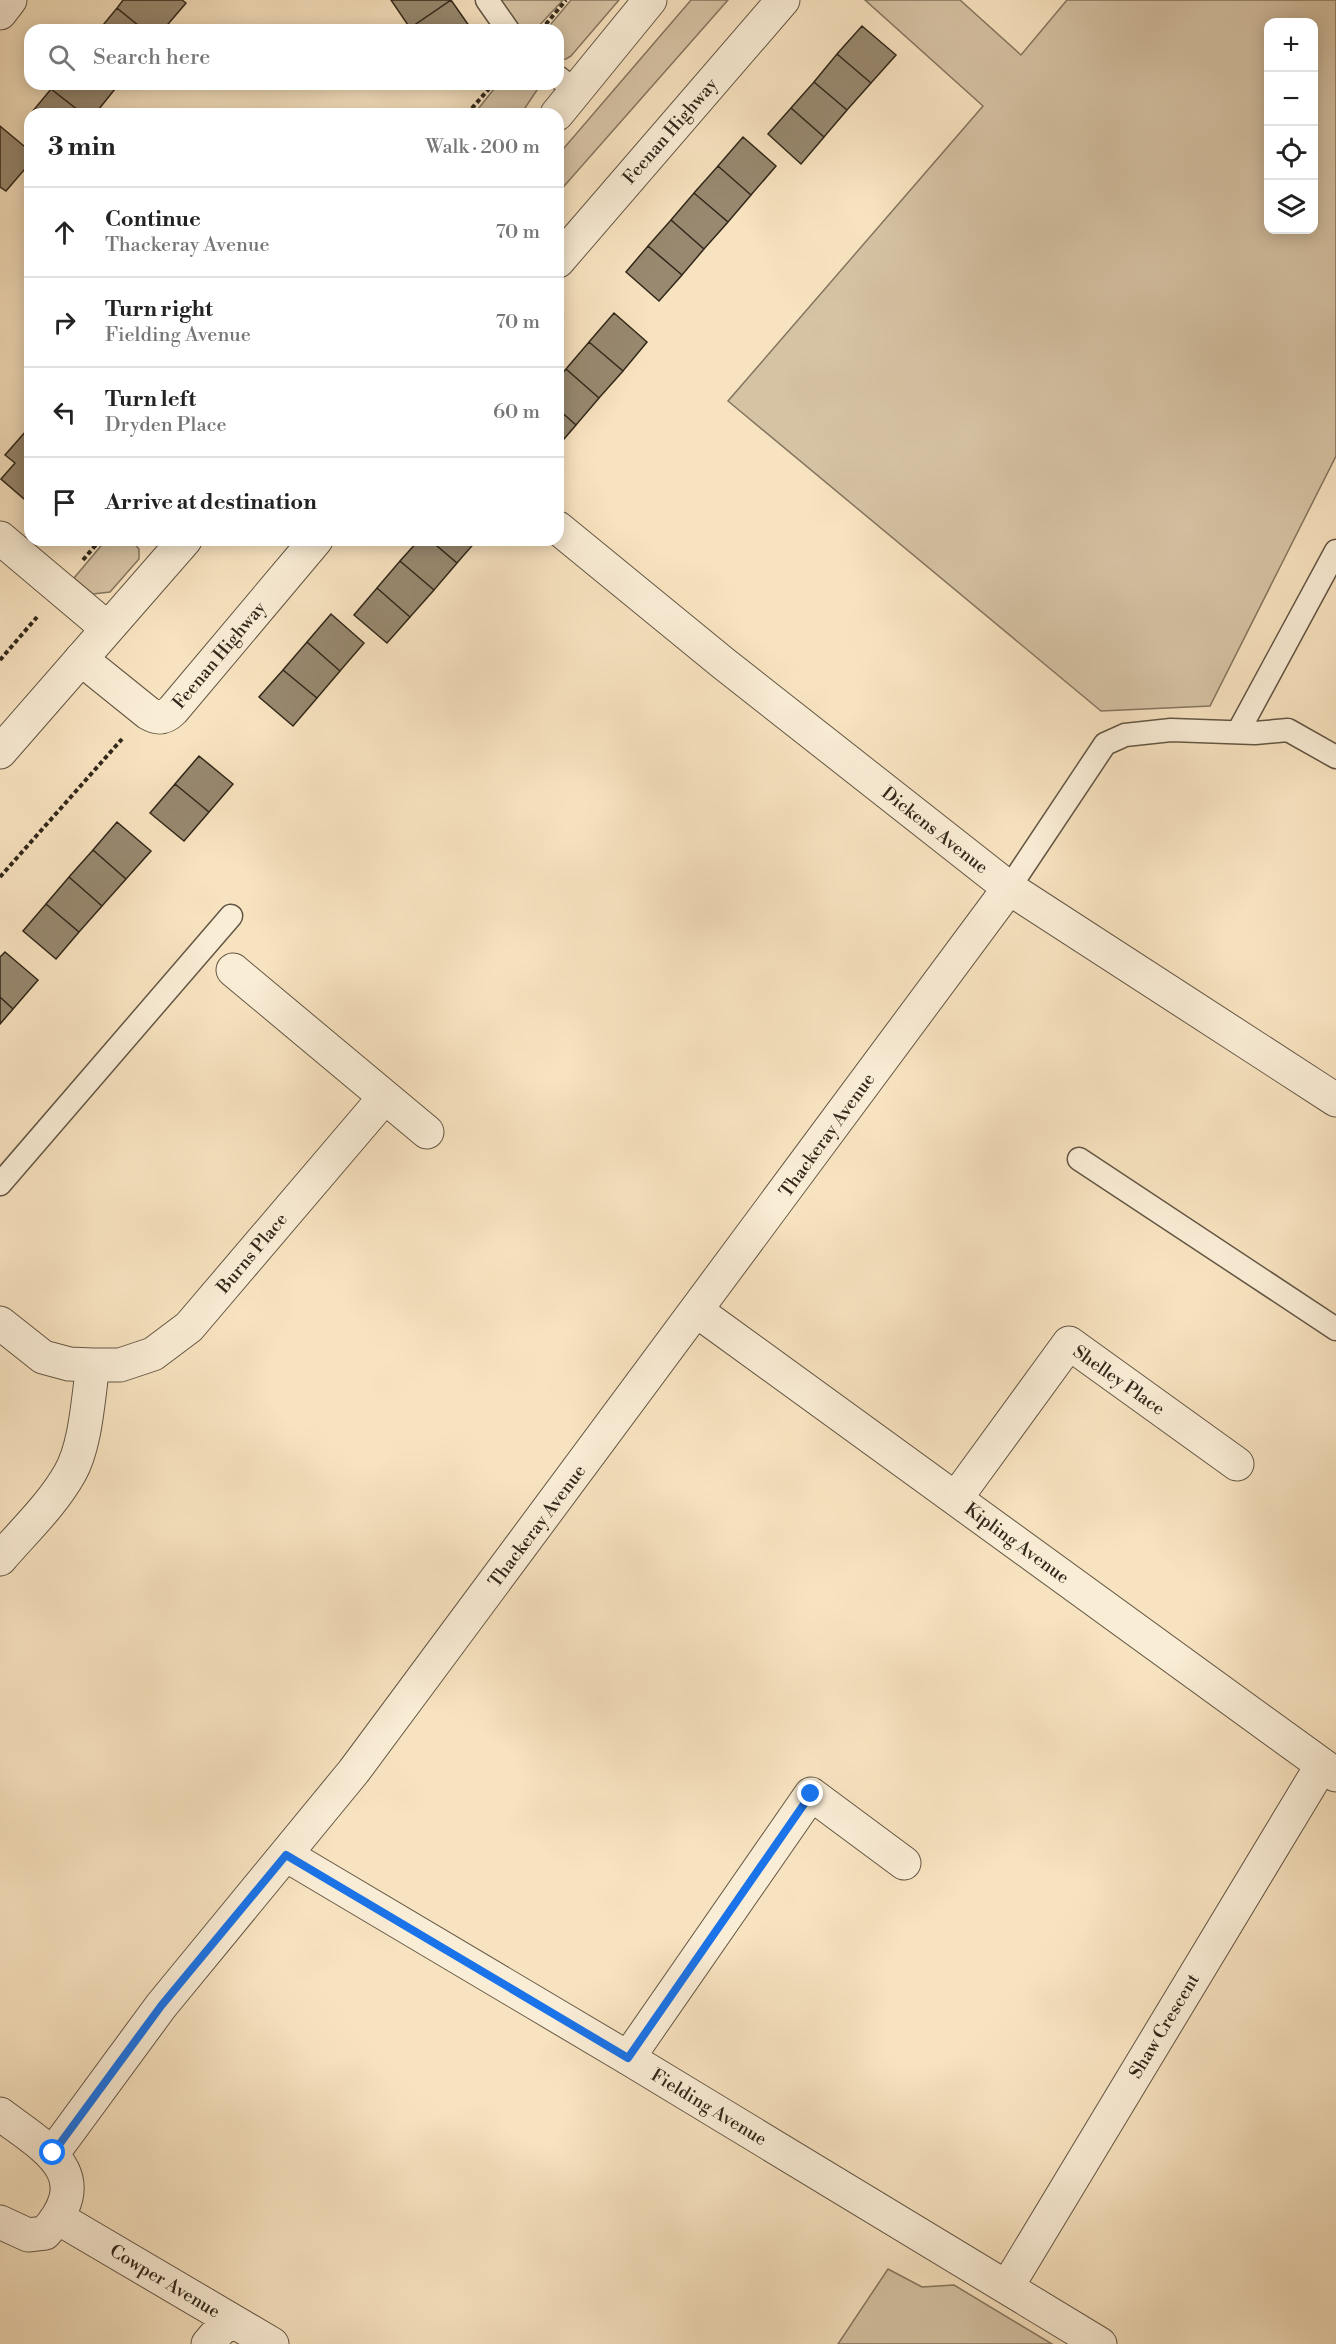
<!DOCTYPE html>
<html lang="en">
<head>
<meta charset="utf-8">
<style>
	body { margin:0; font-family:"Libre Bodoni",serif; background:#f2f2f2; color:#222 }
	.controls { position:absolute; right:18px; top:18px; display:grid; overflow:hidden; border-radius:12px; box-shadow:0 3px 15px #0003 }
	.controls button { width:54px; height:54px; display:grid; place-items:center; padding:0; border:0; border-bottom:2px solid #e0e0e0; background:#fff; color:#222; font:30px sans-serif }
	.stop { position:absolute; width:18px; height:18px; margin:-14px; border:4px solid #1a73e8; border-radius:50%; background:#fff }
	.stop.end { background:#1a73e8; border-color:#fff; box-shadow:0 2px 6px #0008 }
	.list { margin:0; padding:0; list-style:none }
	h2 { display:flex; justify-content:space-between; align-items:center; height:78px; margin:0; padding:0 24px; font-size:26px }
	h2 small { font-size:20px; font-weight:400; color:#767676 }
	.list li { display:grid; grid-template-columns:39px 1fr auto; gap:18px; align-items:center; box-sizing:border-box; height:90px; padding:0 24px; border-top:2px solid #e0e0e0 }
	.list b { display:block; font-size:22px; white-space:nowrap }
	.list p { margin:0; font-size:20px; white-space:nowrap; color:#767676 }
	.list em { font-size:20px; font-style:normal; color:#767676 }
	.icon { flex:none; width:33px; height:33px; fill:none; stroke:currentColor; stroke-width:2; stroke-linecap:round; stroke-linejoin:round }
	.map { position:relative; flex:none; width:1336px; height:2344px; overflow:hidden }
	.search { position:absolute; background:#fff; box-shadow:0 3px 15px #0003; left:24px; top:24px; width:540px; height:66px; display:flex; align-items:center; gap:15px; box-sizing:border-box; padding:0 21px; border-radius:18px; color:#767676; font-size:22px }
	.panel { position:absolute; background:#fff; box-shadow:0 3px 15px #0003; left:24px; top:108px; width:540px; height:438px; border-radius:18px }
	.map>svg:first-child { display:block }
</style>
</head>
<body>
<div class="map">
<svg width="1336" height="2344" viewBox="0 0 1336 2344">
	<rect width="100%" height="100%" fill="#f8e3c0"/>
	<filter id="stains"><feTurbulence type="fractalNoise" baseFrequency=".00333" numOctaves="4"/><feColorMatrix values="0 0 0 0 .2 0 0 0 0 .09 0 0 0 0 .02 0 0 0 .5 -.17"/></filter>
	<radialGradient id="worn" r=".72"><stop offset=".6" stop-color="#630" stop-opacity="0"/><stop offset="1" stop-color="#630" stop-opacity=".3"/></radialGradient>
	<!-- green -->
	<path fill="#d6c3a4" stroke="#84755f" stroke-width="1.5" fill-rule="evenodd" d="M 501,0 L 563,0 L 535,30 L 521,30 Z
		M 571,0 L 619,0 L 571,56 L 566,59 L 558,60 L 558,30 L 546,30 Z
		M 691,0 L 728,0 L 558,193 L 558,155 Z
		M 865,0 L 960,0 L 1021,55 L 1067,0 L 1336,0 L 1336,456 L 1210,706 L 1101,711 L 728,401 L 983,106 ZM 1268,22 L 1314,22 L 1314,230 L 1268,230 Z
		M 498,84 L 539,84 L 539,87 L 521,114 L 474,114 Z
		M 106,540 L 131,540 L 139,549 L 139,559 L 110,592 L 93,594 L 74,578 Z
		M 888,2269 L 922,2287 L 954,2285 L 1052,2344 L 838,2344 Z"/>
	<!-- building -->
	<path fill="#988970" stroke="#31271a" stroke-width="1.5" d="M 123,0 L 182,0 L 186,3 L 163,30 L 144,30 L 117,8 Z
		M 391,0 L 451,0 L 410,28 Z
		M 451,0 L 472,30 L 412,30 L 410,28 Z
		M 117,8 L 144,30 L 99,30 Z
		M 862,26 L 896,55 L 871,83 L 837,54 Z
		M 837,54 L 871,83 L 847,110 L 814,82 Z
		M 814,82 L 847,110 L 824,137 L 791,108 Z
		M 55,84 L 119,84 L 95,114 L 83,114 L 51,89 Z
		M 51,89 L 83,114 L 35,114 L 32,112 Z
		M 791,108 L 824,137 L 801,164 L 768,134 Z
		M 0,126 L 30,151 L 30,163 L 6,191 L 0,187 Z
		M 743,137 L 776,166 L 751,195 L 718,166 Z
		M 718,166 L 751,195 L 728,222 L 694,193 Z
		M 694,193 L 728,222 L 704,249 L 671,220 Z
		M 671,220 L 704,249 L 682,275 L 648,246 Z
		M 648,246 L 682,275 L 659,301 L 626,272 Z
		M 614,313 L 647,342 L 623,371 L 589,342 Z
		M 589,342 L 623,371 L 599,398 L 566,369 Z
		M 566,369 L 599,398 L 576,425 L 558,409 L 558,378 Z
		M 558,409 L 576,425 L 558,446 Z
		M 27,430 L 30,434 L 30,504 L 1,479 L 15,463 L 5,455 Z
		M 419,540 L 430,540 L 457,563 L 434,590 L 400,561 Z
		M 430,540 L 477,540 L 457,563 Z
		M 400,561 L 434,590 L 410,617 L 377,588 Z
		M 377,588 L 410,617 L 387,643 L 354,615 Z
		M 331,614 L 364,643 L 340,671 L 307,642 Z
		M 307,642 L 340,671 L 317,698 L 283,670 Z
		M 283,670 L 317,698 L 293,726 L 259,697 Z
		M 199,756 L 233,784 L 209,812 L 175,784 Z
		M 175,784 L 209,812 L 184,841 L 150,813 Z
		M 117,822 L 151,851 L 126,879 L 93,850 Z
		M 93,850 L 126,879 L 102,906 L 69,877 Z
		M 69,877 L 102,906 L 79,932 L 46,904 Z
		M 46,904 L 79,932 L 56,959 L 23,931 Z
		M 5,952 L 38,980 L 13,1009 L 0,997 L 0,957 Z
		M 0,997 L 13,1009 L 0,1024 Z"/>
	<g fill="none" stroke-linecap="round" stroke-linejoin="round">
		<!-- service casing -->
		<g stroke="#635644" stroke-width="25">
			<path id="service" d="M 487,0 L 508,30
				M 558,77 L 576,91
				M 1238,732 L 1336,551
				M 1009,888 L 1105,744 L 1125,735 L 1171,730 L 1255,733 L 1288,730 L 1336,757
				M 1079,1159 L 1336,1329
				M 0,1184 L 231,916"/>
		</g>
		<!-- minor casing -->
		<g stroke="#635644" stroke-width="35">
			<path id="minor" d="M 0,13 L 10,0
				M 558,261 L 783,0
				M 558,528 L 723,663 L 1009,888 L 1336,1100
				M 0,538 L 107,628
				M 81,659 L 148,713 C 158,719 164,719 173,710 L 316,540
				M 233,970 L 427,1132
				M 697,1311 L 1336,1775
				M 0,1323 L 43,1357 L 69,1364 L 93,1365 L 120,1365 L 153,1354 L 189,1327 L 384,1098
				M 956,1498 L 1069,1343 L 1237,1464
				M 0,1559 C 24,1531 52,1505 70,1473 C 86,1445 88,1398 93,1365
				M 286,1855 L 628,2058 L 1100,2344
				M 628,2058 L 811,1794 L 904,1863
				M 0,2114 C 45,2148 98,2174 45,2233 L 28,2235 L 0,2222
				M 53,2153 L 161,2006 L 354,1771 L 1009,888
				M 58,2218 L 272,2344
				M 1007,2287 L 1322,1765
				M 208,2344 L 229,2319"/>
		</g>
		<!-- tertiary casing -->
		<g stroke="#635644" stroke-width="35">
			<path id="tertiary" d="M 557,114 L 650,0
				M 0,752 L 185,540"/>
		</g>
		<!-- path -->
		<path stroke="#31271a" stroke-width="4" stroke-dasharray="4.5 3" stroke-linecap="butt" d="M 541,30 L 566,0
			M 467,114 L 493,84
			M 83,560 L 100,540
			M 0,660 L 37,617
			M 0,877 L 122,739"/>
		<!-- service -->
		<use href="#service" stroke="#faedd6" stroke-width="22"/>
		<!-- minor -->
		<use href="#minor" stroke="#faedd6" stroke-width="33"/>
		<!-- tertiary -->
		<use href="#tertiary" stroke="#faedd6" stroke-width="33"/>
	</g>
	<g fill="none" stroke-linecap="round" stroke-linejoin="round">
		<!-- route -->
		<path stroke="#1a73e8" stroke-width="8" d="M 53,2153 L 161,2006 L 286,1855 L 628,2058 L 811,1794"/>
	</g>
	<g text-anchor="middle" stroke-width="6" stroke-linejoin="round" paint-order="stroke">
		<!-- street labels -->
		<g font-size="18" fill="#31271a" stroke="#faedd6">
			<text transform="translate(670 131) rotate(-49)" y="6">Feenan Highway</text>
			<text transform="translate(219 655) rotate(-50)" y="6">Feenan Highway</text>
			<text transform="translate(935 830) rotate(38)" y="6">Dickens Avenue</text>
			<text transform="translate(827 1135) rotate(-54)" y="6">Thackeray Avenue</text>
			<text transform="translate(252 1253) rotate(-50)" y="6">Burns Place</text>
			<text transform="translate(1119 1380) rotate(35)" y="6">Shelley Place</text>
			<text transform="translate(537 1526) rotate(-53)" y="6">Thackeray Avenue</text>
			<text transform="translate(1017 1543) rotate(36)" y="6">Kipling Avenue</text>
			<text transform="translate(1164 2026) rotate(-59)" y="6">Shaw Crescent</text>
			<text transform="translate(709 2107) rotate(31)" y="6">Fielding Avenue</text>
			<text transform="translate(165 2281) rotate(31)" y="6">Cowper Avenue</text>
		</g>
	</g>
	<rect width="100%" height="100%" filter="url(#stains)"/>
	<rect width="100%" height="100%" fill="url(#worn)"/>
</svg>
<div class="controls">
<button>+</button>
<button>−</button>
<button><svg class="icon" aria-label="locate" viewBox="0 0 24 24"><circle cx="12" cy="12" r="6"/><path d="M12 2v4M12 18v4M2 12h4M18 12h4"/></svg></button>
<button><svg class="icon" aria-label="layers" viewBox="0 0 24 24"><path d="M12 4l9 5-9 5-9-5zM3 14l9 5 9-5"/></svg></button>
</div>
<div class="stop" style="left:53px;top:2153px"></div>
<div class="stop end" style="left:811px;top:1794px"></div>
<div class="search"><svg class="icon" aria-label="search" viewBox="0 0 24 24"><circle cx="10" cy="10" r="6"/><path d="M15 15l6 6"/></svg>Search here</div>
<section class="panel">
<h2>3 min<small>Walk · 200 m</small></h2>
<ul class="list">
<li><svg class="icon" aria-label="ahead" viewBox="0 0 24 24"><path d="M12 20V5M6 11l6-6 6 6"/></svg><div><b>Continue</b><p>Thackeray Avenue</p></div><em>70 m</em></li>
<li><svg class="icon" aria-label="right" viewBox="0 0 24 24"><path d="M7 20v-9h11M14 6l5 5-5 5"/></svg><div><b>Turn right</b><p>Fielding Avenue</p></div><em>70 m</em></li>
<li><svg class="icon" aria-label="left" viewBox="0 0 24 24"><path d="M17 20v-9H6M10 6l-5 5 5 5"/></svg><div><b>Turn left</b><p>Dryden Place</p></div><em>60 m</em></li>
<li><svg class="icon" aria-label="arrive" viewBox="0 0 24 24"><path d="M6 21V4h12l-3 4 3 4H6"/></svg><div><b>Arrive at destination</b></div></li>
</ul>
</section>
</div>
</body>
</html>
